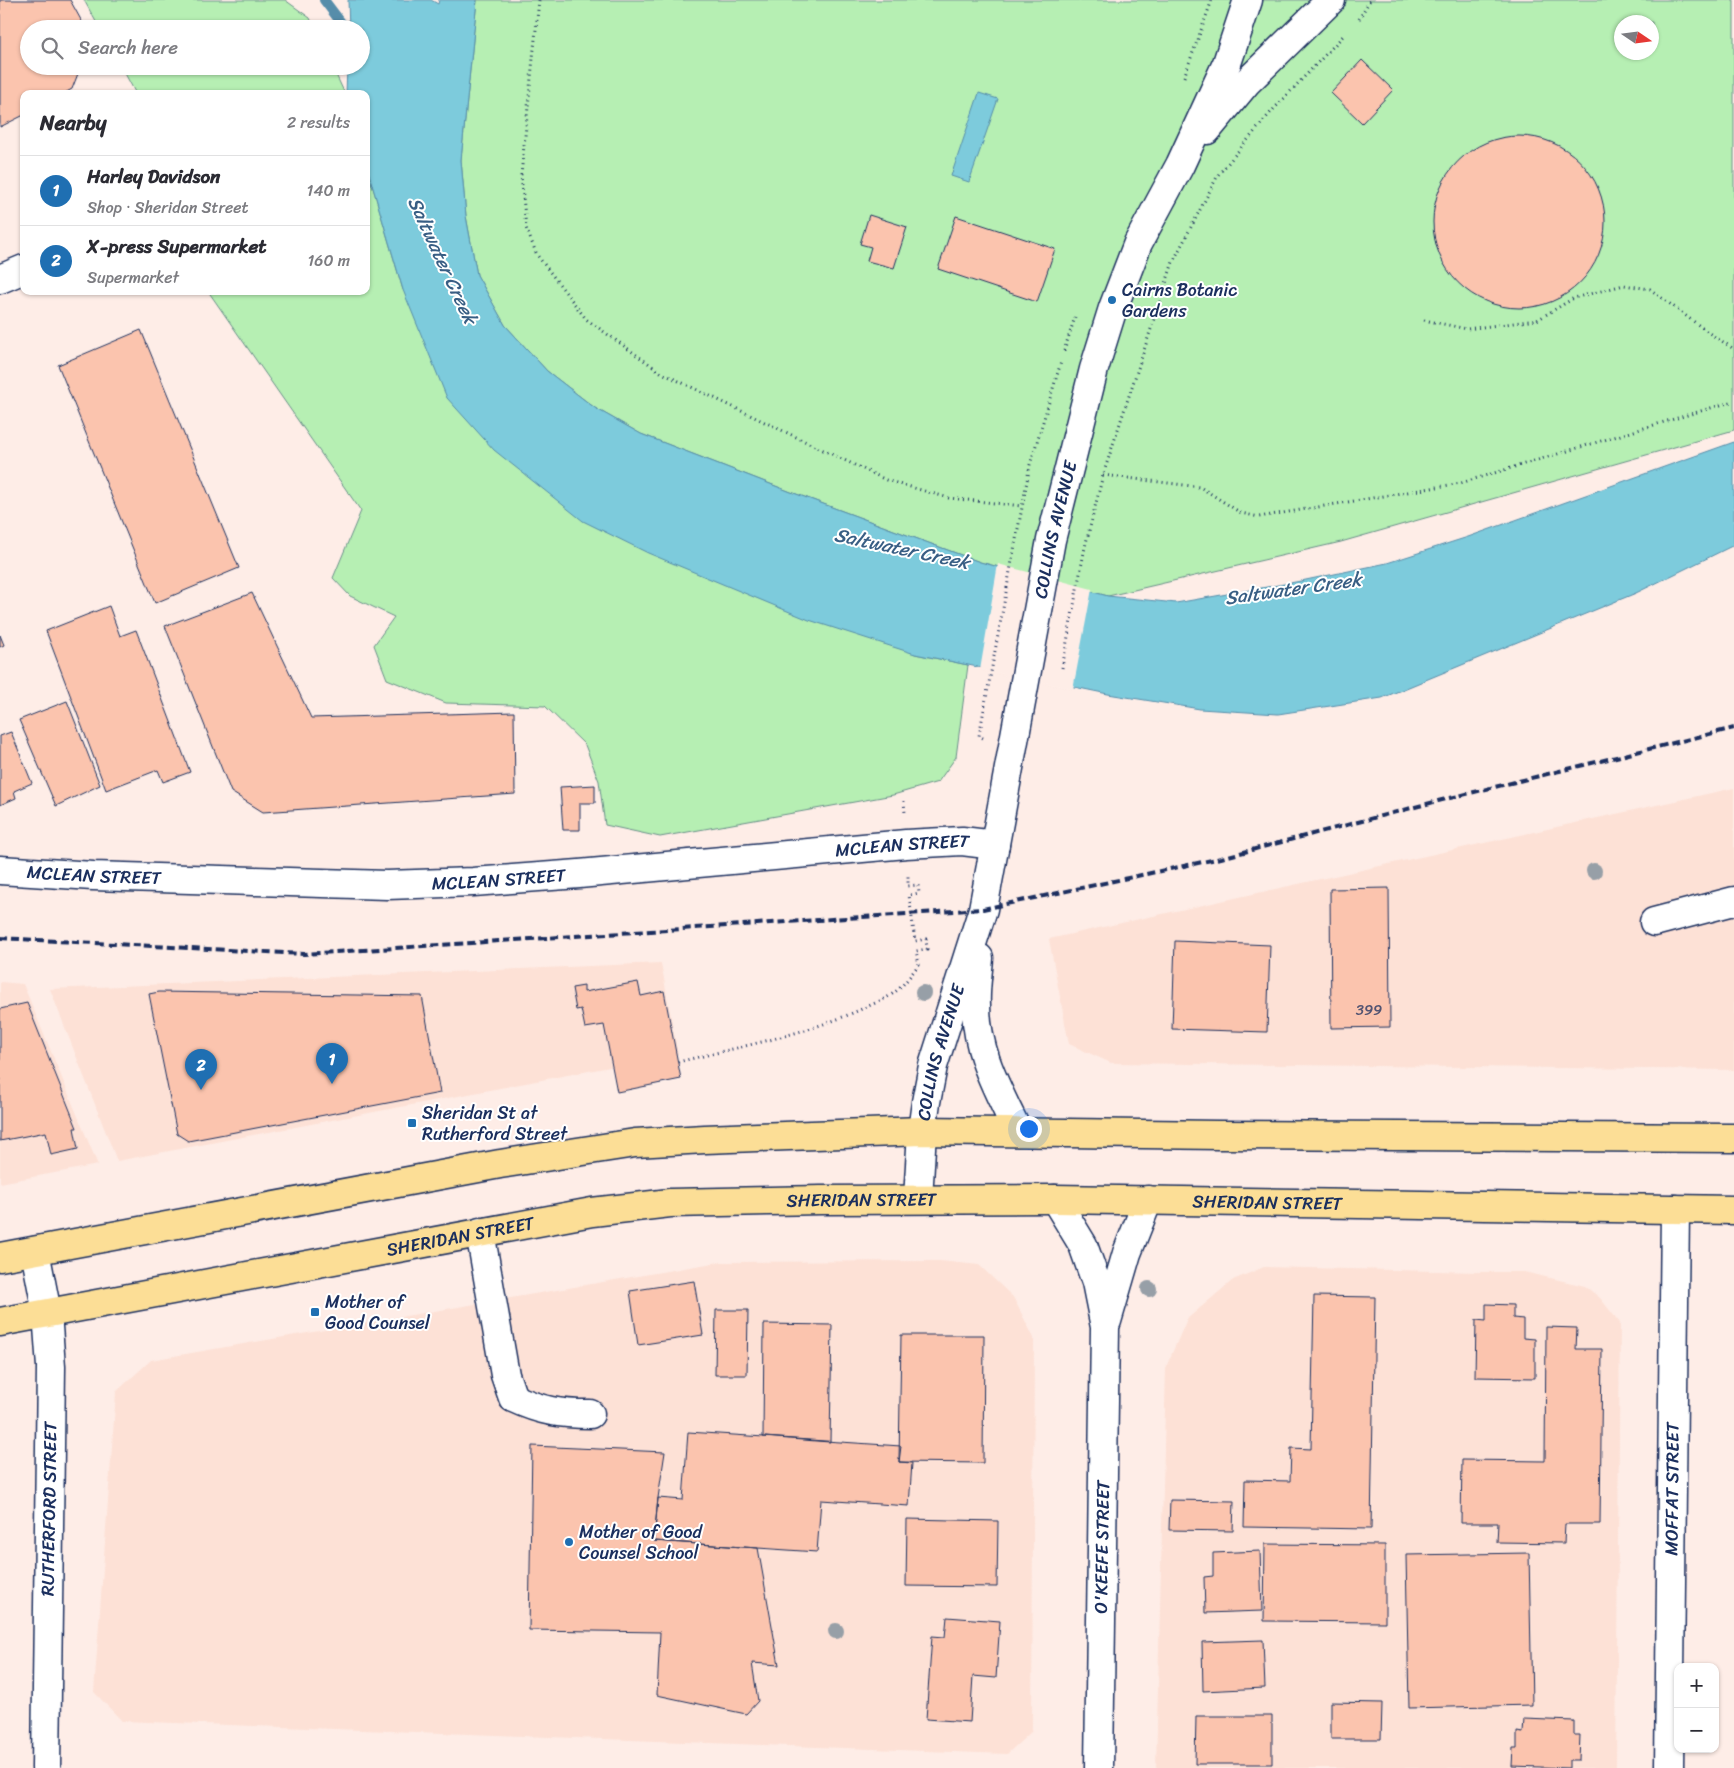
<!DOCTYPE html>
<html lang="en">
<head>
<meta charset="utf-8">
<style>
	body { margin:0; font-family:Sriracha,sans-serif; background:#f2f2f3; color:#2b2b33 }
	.controls { position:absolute; right:15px; bottom:15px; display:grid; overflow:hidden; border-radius:10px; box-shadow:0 1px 4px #0004 }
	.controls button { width:45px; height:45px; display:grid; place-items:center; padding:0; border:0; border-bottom:1px solid #e1e1e2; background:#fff; color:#2b2b33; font:25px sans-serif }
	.compass { position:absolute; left:1614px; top:15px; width:45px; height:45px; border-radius:50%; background:#fff; box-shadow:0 1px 4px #0004; rotate:103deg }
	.you { position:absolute; left:1028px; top:1128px; width:18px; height:18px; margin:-12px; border:4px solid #fff; border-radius:50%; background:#1a73e8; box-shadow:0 0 0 8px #1a73e833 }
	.badge { display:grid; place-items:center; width:32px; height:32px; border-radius:50%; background:#1f6fb2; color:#fff; font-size:16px; font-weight:700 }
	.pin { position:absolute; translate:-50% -41px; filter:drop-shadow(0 1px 2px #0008) }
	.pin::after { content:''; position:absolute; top:26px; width:18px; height:15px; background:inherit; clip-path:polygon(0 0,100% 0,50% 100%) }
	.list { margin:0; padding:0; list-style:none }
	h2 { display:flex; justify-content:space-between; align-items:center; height:65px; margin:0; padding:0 20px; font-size:21px }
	h2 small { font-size:16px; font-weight:400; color:#7c7c81 }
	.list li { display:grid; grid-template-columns:32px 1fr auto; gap:15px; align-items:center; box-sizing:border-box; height:70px; padding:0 20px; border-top:1px solid #e1e1e2 }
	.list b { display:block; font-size:19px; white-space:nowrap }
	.list p { margin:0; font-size:16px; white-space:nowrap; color:#7c7c81 }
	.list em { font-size:16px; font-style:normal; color:#7c7c81 }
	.icon { flex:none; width:28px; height:28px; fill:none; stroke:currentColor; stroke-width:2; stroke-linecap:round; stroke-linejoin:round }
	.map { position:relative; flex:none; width:1734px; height:1768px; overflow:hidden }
	.search { position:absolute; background:#fff; box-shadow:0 1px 4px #0004; left:20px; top:20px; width:350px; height:55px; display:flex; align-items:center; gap:12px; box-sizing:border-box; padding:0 18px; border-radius:28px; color:#7c7c81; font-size:19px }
	.panel { position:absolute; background:#fff; box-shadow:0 1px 4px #0004; left:20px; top:90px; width:350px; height:205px; border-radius:10px }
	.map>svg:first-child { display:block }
</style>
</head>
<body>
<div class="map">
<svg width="1734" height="1768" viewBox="0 0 1734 1768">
	<rect width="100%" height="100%" fill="#feede7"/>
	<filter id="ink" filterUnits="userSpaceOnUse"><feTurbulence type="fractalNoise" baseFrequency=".02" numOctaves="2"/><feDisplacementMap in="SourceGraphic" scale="10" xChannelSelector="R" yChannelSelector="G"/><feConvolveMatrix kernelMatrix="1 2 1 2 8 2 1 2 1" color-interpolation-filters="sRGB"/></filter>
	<g filter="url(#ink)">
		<!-- built -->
		<path fill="#fde1d6" d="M 1734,788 L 1734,1070 L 1111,1063 L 1069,1044 L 1049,939 Z
			M 661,963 L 678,1054 L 117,1161 L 50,989 Z
			M 0,982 L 23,984 L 98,1165 L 0,1183 Z
			M 940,1261 L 979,1265 L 1013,1297 L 1034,1338 L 1032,1731 L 1007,1754 L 122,1721 L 94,1692 L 116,1392 L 151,1360 L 719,1262 Z
			M 1264,1267 L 1479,1272 L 1524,1272 L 1585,1286 L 1600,1298 L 1620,1323 L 1616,1768 L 1156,1768 L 1166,1367 L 1187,1319 L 1233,1280 Z"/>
		<!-- green -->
		<path fill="#b6efb3" stroke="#688f88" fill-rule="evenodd" d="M 84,0 L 285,0 L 310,18 L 315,29 L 100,29 Z
			M 477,0 L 1734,0 L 1734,430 L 1341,542 L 1108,596 L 980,562 L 791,492 L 641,434 L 595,408 L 547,371 L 505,325 L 477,275 L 466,216 L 461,160 ZM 1622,22 L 1652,22 L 1652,52 L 1622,52 Z
			M 121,66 L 332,66 L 345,94 L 136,94 Z
			M 366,164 L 403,290 L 915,654 L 968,665 L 956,757 L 938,782 L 893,795 L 660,837 L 605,825 L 599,781 L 585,745 L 545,706 L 446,703 L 387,679 L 374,645 L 394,617 L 350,596 L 333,578 L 361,511 L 208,291 L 366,291 Z"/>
		<!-- water -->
		<path fill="#7dcbdc" stroke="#568daa" d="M 348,0 L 431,0 L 438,4 L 439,0 L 477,0 L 461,160 L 466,216 L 477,275 L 505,325 L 547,371 L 595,408 L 641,434 L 791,492 L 980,562 L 1108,596 L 1176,603 L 1301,581 L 1387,563 L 1468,537 L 1734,442 L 1734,545 L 1636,593 L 1382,698 L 1278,714 L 1200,709 L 1108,694 L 915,654 L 809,620 L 648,553 L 583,521 L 494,450 L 447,398 L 403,290 L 366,164 L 366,94 L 346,94 L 347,66 L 361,66 L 361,29 L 349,29 Z
			M 979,93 L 998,99 L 969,182 L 951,176 Z"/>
		<!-- pier -->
		<path fill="#feede7" d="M 998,564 L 1092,589 L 1073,689 L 980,670 Z"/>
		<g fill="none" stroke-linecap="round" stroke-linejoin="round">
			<!-- stream -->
			<path stroke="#568daa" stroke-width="10" d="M 324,0 L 346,29"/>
		</g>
		<!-- building -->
		<path fill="#fbc4ae" stroke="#1b2f5e" d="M 0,0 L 70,0 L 86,29 L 29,29 L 29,66 L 81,66 L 72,89 L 63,94 L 24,94 L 24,115 L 0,127 Z
			M 1362,60 L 1393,90 L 1362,123 L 1331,93 Z
			M1433 222a86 86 0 1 1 172 0a86 86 0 1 1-172 0Z
			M 869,215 L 907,227 L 894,268 L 867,261 L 871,247 L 860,244 Z
			M 956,216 L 1055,249 L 1037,302 L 938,269 Z
			M 141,330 L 239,568 L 155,603 L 58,365 Z
			M 252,593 L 311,718 L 514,712 L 515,794 L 263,812 L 231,792 L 165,626 Z
			M 109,606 L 120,636 L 136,630 L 190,772 L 163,782 L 158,770 L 106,790 L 46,631 Z
			M 0,635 L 4,645 L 0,647 Z
			M 67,701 L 100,785 L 56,806 L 19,720 Z
			M 11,732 L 32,783 L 14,791 L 16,798 L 0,805 L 0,736 Z
			M 595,785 L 595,803 L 580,803 L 580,830 L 563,830 L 560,787 Z
			M 1389,888 L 1390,1027 L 1331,1028 L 1330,889 Z
			M 1175,941 L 1270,945 L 1267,1032 L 1172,1029 Z
			M 638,982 L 641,996 L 664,991 L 681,1079 L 617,1092 L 604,1025 L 585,1028 L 581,1009 L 576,1010 L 572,988 L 584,986 L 584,992 Z
			M 159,992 L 422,996 L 440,1093 L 188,1141 L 177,1134 L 149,994 Z
			M 27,1003 L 77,1128 L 74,1128 L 78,1149 L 51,1155 L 46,1132 L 0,1141 L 0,1009 Z
			M 694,1281 L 703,1335 L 638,1345 L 630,1291 Z
			M 1314,1296 L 1375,1297 L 1371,1529 L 1244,1527 L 1245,1480 L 1290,1481 L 1291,1448 L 1311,1449 Z
			M 1486,1304 L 1513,1305 L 1513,1318 L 1523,1319 L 1523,1338 L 1535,1339 L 1535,1378 L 1475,1377 L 1476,1320 L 1486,1321 Z
			M 716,1310 L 748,1310 L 747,1375 L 715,1375 Z
			M 764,1324 L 832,1325 L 830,1442 L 763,1437 Z
			M 1546,1327 L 1577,1328 L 1576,1349 L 1602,1349 L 1600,1524 L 1565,1524 L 1564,1543 L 1497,1542 L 1498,1523 L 1461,1523 L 1462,1460 L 1545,1461 Z
			M 901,1335 L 984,1335 L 983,1463 L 899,1462 Z
			M 688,1432 L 901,1446 L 899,1462 L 912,1463 L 909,1506 L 821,1500 L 817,1552 L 654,1541 L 658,1498 L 683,1500 Z
			M 532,1446 L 665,1452 L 658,1498 L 654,1541 L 758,1548 L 779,1665 L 752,1663 L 758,1701 L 746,1714 L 657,1695 L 660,1632 L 529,1630 Z
			M 1170,1500 L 1234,1501 L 1233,1531 L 1169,1530 Z
			M 907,1519 L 998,1521 L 997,1587 L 906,1586 Z
			M 1265,1544 L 1385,1545 L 1385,1622 L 1264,1621 Z
			M 1260,1551 L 1262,1611 L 1205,1613 L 1204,1577 L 1213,1576 L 1213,1553 Z
			M 1529,1553 L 1532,1705 L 1409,1708 L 1406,1555 Z
			M 947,1617 L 1000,1621 L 996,1678 L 973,1676 L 970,1722 L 926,1719 L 932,1636 L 945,1637 Z
			M 1263,1640 L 1265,1688 L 1203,1691 L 1202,1642 Z
			M 1331,1702 L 1382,1703 L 1381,1739 L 1331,1739 Z
			M 1196,1716 L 1272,1716 L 1272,1764 L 1195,1764 Z
			M 1524,1719 L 1574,1721 L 1574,1735 L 1580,1735 L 1579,1760 L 1569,1760 L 1569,1768 L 1512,1766 L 1513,1748 L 1517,1748 L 1517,1732 L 1523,1733 Z"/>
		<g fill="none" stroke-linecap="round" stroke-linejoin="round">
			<!-- minor casing -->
			<g stroke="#1b2f5e" stroke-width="31">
				<g id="minor">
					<path d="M 1207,130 L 1246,83 L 1331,0"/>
					<path d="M 0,279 L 24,269"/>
					<path id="s1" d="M 0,870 L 93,876 L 387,885 L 473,882 L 579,874 L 906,844 L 962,841 L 995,845"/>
					<path d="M 1654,922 L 1734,901"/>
					<path d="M 979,958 C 978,973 975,989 976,1005 C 976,1053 998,1090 1018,1132"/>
					<path id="s2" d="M 918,1199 L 922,1131 L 926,1102 L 933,1066 L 983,909 L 1051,540 L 1094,369 L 1113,308 L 1138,243 L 1180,165 L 1227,63 L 1248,0"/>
					<path d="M 1055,1199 L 1083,1245 L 1096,1282 L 1105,1327 L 1099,1768"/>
					<path d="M 480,1232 L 505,1375 L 513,1398 C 541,1411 560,1414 590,1414"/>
					<path d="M 35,1251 L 47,1313 L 51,1367 L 46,1768"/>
					<path d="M 1107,1321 L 1127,1253 L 1148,1200"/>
					<path id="s3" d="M 1669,1768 L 1675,1209"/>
				</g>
			</g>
			<!-- highway casing -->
			<g stroke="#1b2f5e" stroke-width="31">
				<g id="highway">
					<path d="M 0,1257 L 500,1164 L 635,1143 L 705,1139 L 922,1131 L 1219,1135 L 1734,1138"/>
					<path id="s4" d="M 0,1322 L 592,1212 L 670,1203 L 821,1200 L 1055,1199 L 1734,1210"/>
				</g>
			</g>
			<!-- path -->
			<path stroke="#1b2f5e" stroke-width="3" stroke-dasharray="1 4" stroke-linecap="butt" d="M 539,0 L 521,175 L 526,228 L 537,255 L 586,319 L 662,373 L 886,480 L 949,498 L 1022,506
				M 1359,19 L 1370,0
				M 1184,77 L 1212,0
				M 1424,320 L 1467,329 L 1537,320 L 1574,298 L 1624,285 L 1650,289 L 1709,333 L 1734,349
				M 1064,351 L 1075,317
				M 1103,475 L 1200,487 L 1241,513 L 1259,517 L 1461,483 L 1734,401
				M 1062,668 L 1085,547 L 1103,475 L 1173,262 L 1218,175 L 1272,111 L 1343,36
				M 983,738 L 979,736 L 1030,465 L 1061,362
				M 904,801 L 905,813
				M 678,1062 C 738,1047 808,1034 864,1008 C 873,1004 883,1000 891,995 C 903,987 911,975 919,964 L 916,951 L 927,949 L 926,939 L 915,941 L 909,895 L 919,893 L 918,885 L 908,886 L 908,876"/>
			<!-- minor -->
			<use href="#minor" stroke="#fff" stroke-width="28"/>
			<!-- highway -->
			<use href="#highway" stroke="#fcde96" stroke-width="28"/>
			<!-- rail -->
			<path stroke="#1b2f5e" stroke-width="4" stroke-dasharray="8 4" stroke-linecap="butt" d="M 0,938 L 304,954 L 983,909 L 1221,858 L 1438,801 L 1734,728"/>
		</g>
		<!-- trees -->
		<g fill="#979fa7">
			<circle cx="1594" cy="871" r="8"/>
			<circle cx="923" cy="993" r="8"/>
			<circle cx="1149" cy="1289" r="8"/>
			<circle cx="836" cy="1631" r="8"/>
		</g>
	</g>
	<!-- markers -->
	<g fill="#1f6fb2" stroke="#fff" stroke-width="2">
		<circle cx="1112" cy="300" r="5"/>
		<rect x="407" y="1118" width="10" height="10" rx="2.5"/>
		<rect x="310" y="1307" width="10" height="10" rx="2.5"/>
		<circle cx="569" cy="1542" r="5"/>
	</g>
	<g text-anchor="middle" stroke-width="4" stroke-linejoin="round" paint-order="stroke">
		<!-- number labels -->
		<g font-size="15" fill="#535472">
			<text x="1369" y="1015">399</text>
		</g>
		<!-- poi labels -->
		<g font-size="18" fill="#1b2f5e" stroke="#fff" text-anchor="start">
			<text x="1122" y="296">Cairns Botanic<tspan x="1122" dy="21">Gardens</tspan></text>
			<text x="422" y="1119">Sheridan St at<tspan x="422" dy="21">Rutherford Street</tspan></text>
			<text x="325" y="1308">Mother of<tspan x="325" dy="21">Good Counsel</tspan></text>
			<text x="579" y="1538">Mother of Good<tspan x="579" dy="21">Counsel School</tspan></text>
		</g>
		<!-- street labels -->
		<g font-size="18" fill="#1b2f5e" stroke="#fff">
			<text dy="6" stroke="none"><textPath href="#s2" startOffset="685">COLLINS AVENUE</textPath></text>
			<text dy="6" stroke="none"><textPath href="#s1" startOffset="904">MCLEAN STREET</textPath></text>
			<text dy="6" stroke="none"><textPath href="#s1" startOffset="94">MCLEAN STREET</textPath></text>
			<text dy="6" stroke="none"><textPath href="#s1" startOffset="499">MCLEAN STREET</textPath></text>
			<text dy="6" stroke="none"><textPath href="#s2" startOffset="149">COLLINS AVENUE</textPath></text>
			<text dy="6" stroke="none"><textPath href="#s4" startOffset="872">SHERIDAN STREET</textPath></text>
			<text dy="6" stroke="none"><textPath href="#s4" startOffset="1278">SHERIDAN STREET</textPath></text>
			<text dy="6" stroke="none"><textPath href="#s4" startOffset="468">SHERIDAN STREET</textPath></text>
			<text dy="6" stroke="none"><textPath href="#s3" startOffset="279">MOFFAT STREET</textPath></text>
			<text transform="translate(49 1509) rotate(-89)" y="6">RUTHERFORD STREET</text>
			<text transform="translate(1102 1547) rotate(-89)" y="6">O'KEEFE STREET</text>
		</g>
		<!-- water labels -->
		<g font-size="19" font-style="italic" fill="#385e84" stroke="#fff">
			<text transform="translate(443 260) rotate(65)" y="7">Saltwater Creek</text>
			<text transform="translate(902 548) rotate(12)" y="7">Saltwater Creek</text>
			<text transform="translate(1293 588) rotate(-8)" y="7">Saltwater Creek</text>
		</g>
	</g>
</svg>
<div class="controls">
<button>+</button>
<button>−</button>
</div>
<svg class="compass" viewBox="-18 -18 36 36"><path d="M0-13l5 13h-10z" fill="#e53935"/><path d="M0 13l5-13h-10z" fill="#7c7c81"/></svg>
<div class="you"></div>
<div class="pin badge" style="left:332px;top:1084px">1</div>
<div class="pin badge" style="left:201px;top:1090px">2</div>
<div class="search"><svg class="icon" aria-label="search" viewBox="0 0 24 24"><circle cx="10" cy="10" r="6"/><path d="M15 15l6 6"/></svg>Search here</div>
<section class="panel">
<h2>Nearby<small>2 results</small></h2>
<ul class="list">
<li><span class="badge">1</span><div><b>Harley Davidson</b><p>Shop · Sheridan Street</p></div><em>140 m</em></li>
<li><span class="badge">2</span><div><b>X-press Supermarket</b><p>Supermarket</p></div><em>160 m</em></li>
</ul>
</section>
</div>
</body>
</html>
